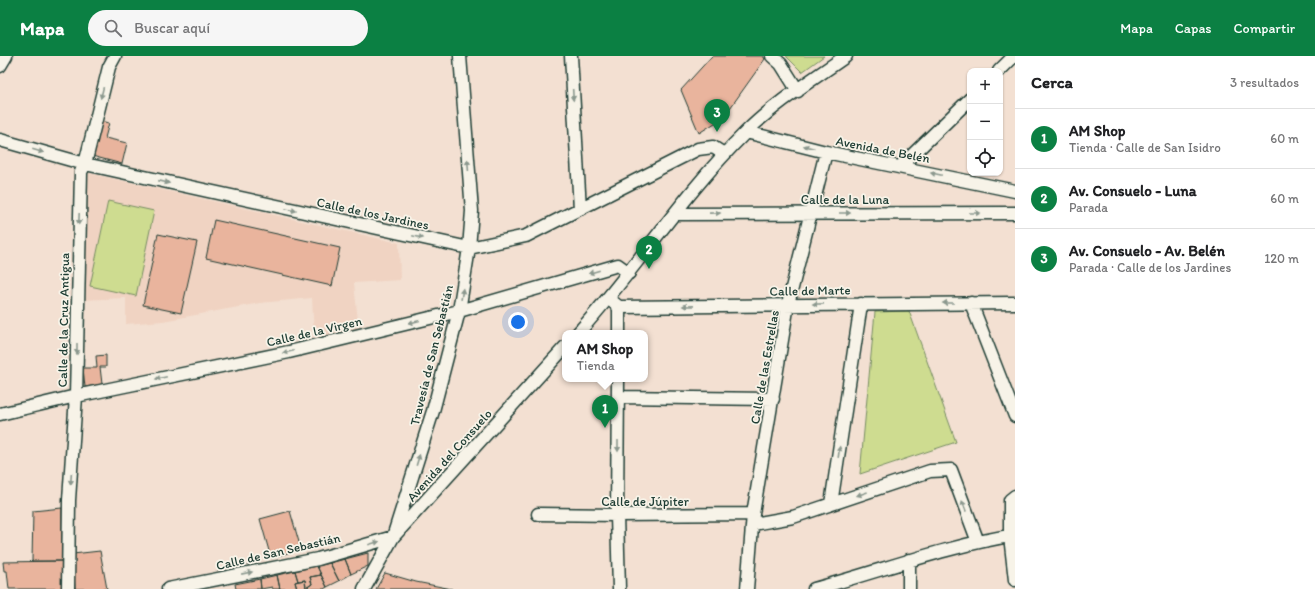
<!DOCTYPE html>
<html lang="es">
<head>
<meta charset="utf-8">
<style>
	body { margin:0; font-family:Itim,sans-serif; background:#f6f6f6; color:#202124 }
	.controls { position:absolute; right:12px; top:12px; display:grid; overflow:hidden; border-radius:8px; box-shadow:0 1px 3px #0004 }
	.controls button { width:36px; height:36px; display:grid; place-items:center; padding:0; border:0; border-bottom:1px solid #e0e0e0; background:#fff; color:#202124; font:20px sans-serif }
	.you { position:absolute; left:518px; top:266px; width:14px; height:14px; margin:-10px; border:3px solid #fff; border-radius:50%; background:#1a73e8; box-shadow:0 0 0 6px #1a73e833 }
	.badge { display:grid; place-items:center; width:26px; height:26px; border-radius:50%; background:#0b8043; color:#fff; font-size:13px; font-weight:700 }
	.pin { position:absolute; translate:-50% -33px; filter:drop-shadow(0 1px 2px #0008) }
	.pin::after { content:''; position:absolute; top:21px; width:14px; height:12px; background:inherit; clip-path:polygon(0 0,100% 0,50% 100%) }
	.popup { position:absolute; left:562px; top:274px; width:86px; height:52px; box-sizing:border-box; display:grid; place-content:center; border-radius:8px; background:#fff; filter:drop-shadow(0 1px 3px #0005); font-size:13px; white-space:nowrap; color:#757577 }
	.popup b { font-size:15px; color:#202124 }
	.popup::after { content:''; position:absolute; left:50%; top:100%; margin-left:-8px; border:8px solid transparent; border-top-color:#fff }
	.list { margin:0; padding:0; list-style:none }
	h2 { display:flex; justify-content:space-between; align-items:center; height:52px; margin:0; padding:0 16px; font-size:17px }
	h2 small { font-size:13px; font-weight:400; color:#757577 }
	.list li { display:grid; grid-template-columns:26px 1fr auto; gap:12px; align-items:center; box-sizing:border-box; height:60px; padding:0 16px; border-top:1px solid #e0e0e0 }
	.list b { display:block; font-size:15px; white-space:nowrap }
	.list p { margin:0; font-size:13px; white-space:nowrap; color:#757577 }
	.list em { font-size:13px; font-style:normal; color:#757577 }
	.icon { flex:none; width:22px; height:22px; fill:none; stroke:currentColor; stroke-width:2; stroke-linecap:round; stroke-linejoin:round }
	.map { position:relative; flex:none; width:1015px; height:533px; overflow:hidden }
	header { display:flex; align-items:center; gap:24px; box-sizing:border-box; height:56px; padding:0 20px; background:#0b8043; color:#fff }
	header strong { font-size:19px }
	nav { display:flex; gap:22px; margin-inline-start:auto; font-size:14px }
	.search { width:280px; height:36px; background:#f6f6f6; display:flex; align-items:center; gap:10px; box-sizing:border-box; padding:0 14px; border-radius:22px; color:#757577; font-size:15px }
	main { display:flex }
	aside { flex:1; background:#fff }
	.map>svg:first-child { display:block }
</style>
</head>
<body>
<header>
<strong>Mapa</strong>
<div class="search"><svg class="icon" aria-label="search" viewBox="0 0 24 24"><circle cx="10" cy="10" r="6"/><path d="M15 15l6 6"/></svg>Buscar aquí</div>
<nav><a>Mapa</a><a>Capas</a><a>Compartir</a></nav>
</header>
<main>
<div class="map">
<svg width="1015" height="533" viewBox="0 0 1015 533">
	<rect width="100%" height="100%" fill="#f3e0d2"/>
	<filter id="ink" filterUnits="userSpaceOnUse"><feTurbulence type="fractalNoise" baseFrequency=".025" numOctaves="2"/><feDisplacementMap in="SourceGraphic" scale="8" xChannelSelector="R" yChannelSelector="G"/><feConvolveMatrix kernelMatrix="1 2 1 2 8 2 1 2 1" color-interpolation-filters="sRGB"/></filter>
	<g filter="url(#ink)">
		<!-- built -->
		<path fill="#f0d3c2" d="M 88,117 L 399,187 L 400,224 L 354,227 L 359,275 L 314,282 L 312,242 L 260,247 L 163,265 L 126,268 L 126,242 L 81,244 Z"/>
		<!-- green -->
		<path fill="#cedc90" stroke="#768c62" d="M 786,0 L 824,0 L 802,16 Z
			M 108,145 L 154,155 L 136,240 L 90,230 Z
			M 909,255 L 956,386 L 860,418 L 875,256 Z"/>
		<!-- building -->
		<path fill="#e9b49d" stroke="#1f3d34" d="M 712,0 L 763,0 L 765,3 L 723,62 L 699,77 L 681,34 Z
			M 100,65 L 109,67 L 105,82 L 127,87 L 122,108 L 92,100 Z
			M 214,164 L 340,192 L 332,230 L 206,202 Z
			M 158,178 L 197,186 L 181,257 L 143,249 Z
			M 106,299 L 106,311 L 100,311 L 102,328 L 85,331 L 83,312 L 97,312 L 96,300 Z
			M 62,452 L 62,505 L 32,505 L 33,455 Z
			M 290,455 L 301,493 L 271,502 L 260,463 Z
			M 100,495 L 107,533 L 75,533 L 73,498 Z
			M 368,497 L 368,510 L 351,518 L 345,503 Z
			M 345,503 L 351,518 L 339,525 L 330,507 Z
			M 62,505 L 62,533 L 9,533 L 7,515 L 4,515 L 3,506 Z
			M 330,507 L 339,525 L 327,531 L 317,510 Z
			M 317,510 L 321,519 L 310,521 L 312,528 L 306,532 L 305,524 L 298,525 L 295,515 Z
			M 295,515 L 298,525 L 295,526 L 297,533 L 280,533 L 277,519 Z
			M 385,517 L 416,526 L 452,533 L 376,533 Z
			M 277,519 L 280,533 L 273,533 L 272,531 L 261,533 L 260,523 Z
			M 321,519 L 327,531 L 324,533 L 297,533 L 295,526 L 305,524 L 306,532 L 312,528 L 310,521 Z
			M 260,523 L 261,533 L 236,533 L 235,528 Z"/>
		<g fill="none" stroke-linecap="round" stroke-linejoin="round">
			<!-- street casing -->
			<g stroke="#1f3d34" stroke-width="15">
				<path id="street" d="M 571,0 L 580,153
					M 772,0 L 781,8 L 798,35
					M 0,10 L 6,0
					M 999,15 L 1014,0
					M 746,76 L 826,96 L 1015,135
					M 0,84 L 85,108 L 469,192 L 526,180 L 698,93 L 713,91 L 724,98
					M 901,110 L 970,43
					M 676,158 L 1015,157
					M 609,243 L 619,251 L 1015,247
					M 971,247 L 1015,360
					M 578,277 C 636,213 683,138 745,77 C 775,47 812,24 846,0
					M 619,277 L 619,251
					M 618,323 L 617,459 L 619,533
					M 618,341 L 773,343
					M 0,358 L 76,340 L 289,296 L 459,255 L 618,209 L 629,217
					M 1015,440 L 1010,444 L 1010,480 L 1015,524
					M 831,448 L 861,248
					M 538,458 L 617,459 L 753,458
					M 753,468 L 793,461 L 930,415 L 951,414 L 978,486
					M 68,533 L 69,444 L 76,340 L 81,116 L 85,108 L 109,11 L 115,0
					M 168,533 L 318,503 L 393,481 L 433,355 L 459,255 L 469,192 L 472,155 L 460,0
					M 364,533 L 393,481 L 565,291
					M 747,533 L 753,458 L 788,248 L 826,96
					M 814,533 C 881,515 946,490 1015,479
					M 909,533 L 909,504"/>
			</g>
			<!-- street -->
			<use href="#street" stroke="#f7f3e8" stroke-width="12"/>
		</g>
		<!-- one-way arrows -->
		<defs><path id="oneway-solid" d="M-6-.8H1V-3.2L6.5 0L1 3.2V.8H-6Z"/></defs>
		<g fill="#8b988e">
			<use href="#oneway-solid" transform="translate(102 37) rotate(104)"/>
			<use href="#oneway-solid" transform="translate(573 39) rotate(87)"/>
			<use href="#oneway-solid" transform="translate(809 91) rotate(-166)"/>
			<use href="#oneway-solid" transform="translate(38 95) rotate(16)"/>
			<use href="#oneway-solid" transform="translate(468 109) rotate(-94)"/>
			<use href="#oneway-solid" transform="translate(936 118) rotate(-168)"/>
			<use href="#oneway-solid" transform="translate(164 126) rotate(13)"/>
			<use href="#oneway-solid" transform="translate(291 154) rotate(12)"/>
			<use href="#oneway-solid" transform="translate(715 157) rotate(-1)"/>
			<use href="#oneway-solid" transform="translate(845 157)"/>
			<use href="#oneway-solid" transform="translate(975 157)"/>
			<use href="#oneway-solid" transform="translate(79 163) rotate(92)"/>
			<use href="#oneway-solid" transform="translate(418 181) rotate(12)"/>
			<use href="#oneway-solid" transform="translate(594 216) rotate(164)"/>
			<use href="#oneway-solid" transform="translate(462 238) rotate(-81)"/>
			<use href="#oneway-solid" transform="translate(948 247) rotate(180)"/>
			<use href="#oneway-solid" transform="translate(818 248) rotate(179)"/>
			<use href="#oneway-solid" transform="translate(688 250) rotate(179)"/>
			<use href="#oneway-solid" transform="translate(414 266) rotate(166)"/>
			<use href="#oneway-solid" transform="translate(77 293) rotate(90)"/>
			<use href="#oneway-solid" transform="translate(288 296) rotate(168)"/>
			<use href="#oneway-solid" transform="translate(161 322) rotate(168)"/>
			<use href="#oneway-solid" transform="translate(618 390) rotate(90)"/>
			<use href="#oneway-solid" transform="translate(839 396) rotate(-82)"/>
			<use href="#oneway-solid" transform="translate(418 404) rotate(-73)"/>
			<use href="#oneway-solid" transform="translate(71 423) rotate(94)"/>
			<use href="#oneway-solid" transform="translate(862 438) rotate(161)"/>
			<use href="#oneway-solid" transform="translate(964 450) rotate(-111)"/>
			<use href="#oneway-solid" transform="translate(374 487) rotate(-16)"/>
			<use href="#oneway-solid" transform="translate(247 517) rotate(-11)"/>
		</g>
	</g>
	<g text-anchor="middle" stroke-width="3.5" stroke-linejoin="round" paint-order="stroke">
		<!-- street labels -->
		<g font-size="13" fill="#1f3d34" stroke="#f7f3e8">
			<text transform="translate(883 93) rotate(11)" y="5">Avenida de Belén</text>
			<text x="845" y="148">Calle de la Luna</text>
			<text transform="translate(373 157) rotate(12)" y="5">Calle de los Jardines</text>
			<text transform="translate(810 234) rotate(-1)" y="5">Calle de Marte</text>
			<text transform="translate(63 264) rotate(-89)" y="5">Calle de la Cruz Antigua</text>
			<text transform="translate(314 275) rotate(-13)" y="5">Calle de la Virgen</text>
			<text transform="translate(431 299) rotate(-76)" y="5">Travesía de San Sebastián</text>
			<text transform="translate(764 311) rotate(-80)" y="5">Calle de las Estrellas</text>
			<text transform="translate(449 399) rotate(-48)" y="5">Avenida del Consuelo</text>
			<text x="645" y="450">Calle de Júpiter</text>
			<text transform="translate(278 495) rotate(-13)" y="5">Calle de San Sebastián</text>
		</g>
	</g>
</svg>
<div class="controls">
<button>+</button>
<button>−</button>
<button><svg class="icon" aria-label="locate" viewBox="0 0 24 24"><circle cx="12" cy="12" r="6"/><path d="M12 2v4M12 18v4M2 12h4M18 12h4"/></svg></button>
</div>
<div class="you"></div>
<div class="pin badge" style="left:605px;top:372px">1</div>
<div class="popup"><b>AM Shop</b>Tienda</div>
<div class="pin badge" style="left:649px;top:213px">2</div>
<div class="pin badge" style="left:717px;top:76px">3</div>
</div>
<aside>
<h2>Cerca<small>3 resultados</small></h2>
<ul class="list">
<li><span class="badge">1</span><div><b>AM Shop</b><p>Tienda · Calle de San Isidro</p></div><em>60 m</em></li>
<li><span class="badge">2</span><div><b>Av. Consuelo - Luna</b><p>Parada</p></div><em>60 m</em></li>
<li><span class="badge">3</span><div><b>Av. Consuelo - Av. Belén</b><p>Parada · Calle de los Jardines</p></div><em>120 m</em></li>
</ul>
</aside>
</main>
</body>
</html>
